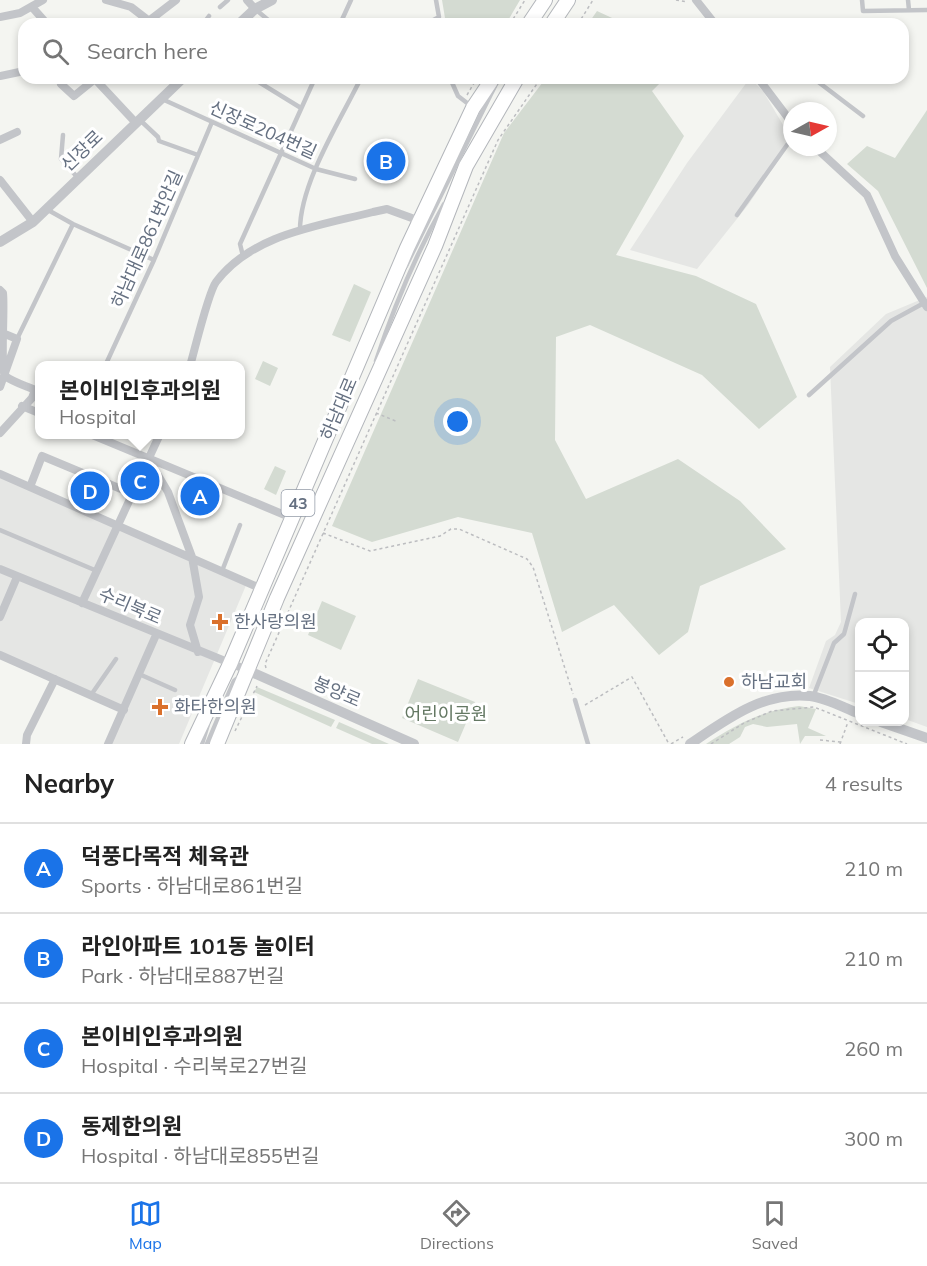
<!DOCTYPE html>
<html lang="en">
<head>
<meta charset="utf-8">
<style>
	body { margin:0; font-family:Mulish,"Noto Sans KR",sans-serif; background:#f2f2f2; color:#222 }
	.controls { position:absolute; right:18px; bottom:18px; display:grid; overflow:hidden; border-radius:12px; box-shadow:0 3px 9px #0003 }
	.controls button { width:54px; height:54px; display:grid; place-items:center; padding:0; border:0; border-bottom:2px solid #e0e0e0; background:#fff; color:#222; font:30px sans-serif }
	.compass { position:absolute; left:783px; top:102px; width:54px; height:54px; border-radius:50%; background:#fff; box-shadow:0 3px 9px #0003; rotate:82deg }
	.you { position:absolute; left:458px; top:422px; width:21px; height:21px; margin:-15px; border:4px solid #fff; border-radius:50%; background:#1a73e8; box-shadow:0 0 0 9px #1a73e833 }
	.badge { display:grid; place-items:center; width:39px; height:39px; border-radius:50%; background:#1a73e8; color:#fff; font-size:20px; font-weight:700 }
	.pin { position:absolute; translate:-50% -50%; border:3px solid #fff; box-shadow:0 2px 6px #0006 }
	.popup { position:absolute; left:35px; top:361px; width:210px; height:78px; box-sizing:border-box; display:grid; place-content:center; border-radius:12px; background:#fff; filter:drop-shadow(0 2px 4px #0005); font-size:20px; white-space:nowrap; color:#767676 }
	.popup b { font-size:22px; color:#222 }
	.popup::after { content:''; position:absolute; left:50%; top:100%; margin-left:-12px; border:12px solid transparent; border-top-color:#fff }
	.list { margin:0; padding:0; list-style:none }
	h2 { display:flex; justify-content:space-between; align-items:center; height:78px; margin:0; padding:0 24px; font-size:26px }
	h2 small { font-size:20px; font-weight:400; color:#767676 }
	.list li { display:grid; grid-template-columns:39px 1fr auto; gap:18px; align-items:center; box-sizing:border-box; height:90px; padding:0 24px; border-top:2px solid #e0e0e0 }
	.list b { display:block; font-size:22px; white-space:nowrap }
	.list p { margin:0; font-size:20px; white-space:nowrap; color:#767676 }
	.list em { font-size:20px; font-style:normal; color:#767676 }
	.icon { flex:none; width:33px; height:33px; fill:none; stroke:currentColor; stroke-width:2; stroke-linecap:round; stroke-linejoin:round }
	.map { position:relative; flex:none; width:927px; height:744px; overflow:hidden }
	.search { position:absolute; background:#fff; box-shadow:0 3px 9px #0003; left:18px; right:18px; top:18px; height:66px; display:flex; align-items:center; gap:15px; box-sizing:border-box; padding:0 21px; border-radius:18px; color:#767676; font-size:22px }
	.sheet { height:438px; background:#fff }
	nav { display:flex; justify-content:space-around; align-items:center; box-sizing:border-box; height:84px; border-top:2px solid #e0e0e0; background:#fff; font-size:16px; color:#767676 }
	nav a { display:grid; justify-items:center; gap:3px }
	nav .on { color:#1a73e8 }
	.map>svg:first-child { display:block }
</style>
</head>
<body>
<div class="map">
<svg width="927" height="744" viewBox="0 0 927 744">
	<rect width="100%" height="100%" fill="#f4f5f1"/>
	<!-- built -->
	<path fill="#e5e6e4" d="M 750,78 L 763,91 L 792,140 L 748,205 L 697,269 L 630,250 L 687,163 Z
		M 927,297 L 927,727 L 905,719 L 904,622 L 860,622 L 859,704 L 809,688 L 826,641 L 835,635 L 841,622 L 830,367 L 886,314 Z
		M 0,475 L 247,583 L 179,744 L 111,744 L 125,709 L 0,653 Z"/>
	<!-- green -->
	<path fill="#d4dbd2" d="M 442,0 L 520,0 L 506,24 L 446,24 Z
		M 597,11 L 625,24 L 588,24 Z
		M 546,78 L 665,78 L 652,91 L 684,136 L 616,255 L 696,276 L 756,304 L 797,397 L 759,429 L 702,375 L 590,325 L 556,337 L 555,440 L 586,499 L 678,459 L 740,501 L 786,549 L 700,586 L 688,632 L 659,655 L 614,605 L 562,632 L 532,533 L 458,517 L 372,542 L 332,526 L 504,133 Z
		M 927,110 L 927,288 L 878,191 L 847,164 L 867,146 L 895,158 Z
		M 385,142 L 399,149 L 386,180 L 372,173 Z
		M 354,284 L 371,292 L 350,342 L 332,335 Z
		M 263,361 L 278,368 L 270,386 L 255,379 Z
		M 275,466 L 286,471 L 276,495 L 264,489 Z
		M 322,601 L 356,616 L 341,650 L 308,635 Z
		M 418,679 L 475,702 L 458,742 L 402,718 Z
		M 257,687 L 335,720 L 331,727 L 254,692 Z
		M 799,706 L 816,709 L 808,728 L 826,736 L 805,736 L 800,744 L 797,724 L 767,727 L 753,724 L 745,727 L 740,737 L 729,744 L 706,744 C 738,724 760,711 799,706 Z
		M 339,722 L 389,744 L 372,744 L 336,728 Z"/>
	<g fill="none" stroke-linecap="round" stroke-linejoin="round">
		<!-- primary casing -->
		<g stroke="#b3b6bb" stroke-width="16">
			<path id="primary" d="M 529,24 L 545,0
				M 552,24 L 568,0
				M 192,744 L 230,664 L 407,248 L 473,108 L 493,78
				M 217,744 L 277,598 L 435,246 L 466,166 L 517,78"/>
		</g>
		<!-- path -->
		<path stroke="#bcbdc0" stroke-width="1.5" stroke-dasharray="3 3" stroke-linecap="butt" d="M 676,0 L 687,2
			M 510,24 L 525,0
			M 578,24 L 593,0
			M 467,95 L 477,78
			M 376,413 L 398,422
			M 323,533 L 370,551 L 440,536 L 451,529 L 459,529 L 527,559 L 533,567 L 573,694
			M 266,668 L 265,664 L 498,140 L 541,78
			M 585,705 L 632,677 L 669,744
			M 235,731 L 257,686
			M 820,740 L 840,742
			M 671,744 L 683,737
			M 711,744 L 744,723 L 772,711 L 814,707 L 907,744
			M 840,744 L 848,722"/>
		<!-- service -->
		<path stroke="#c3c5c9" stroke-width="4.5" d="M 862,0 L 863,11 L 927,10
			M 908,0 L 909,10
			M 220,7 L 228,0
			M 255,9 L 273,24
			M 203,24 L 209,16
			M 340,24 L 351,0
			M 426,24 L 439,17 L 436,0
			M 252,78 L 301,108
			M 450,78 L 458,96 L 471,106
			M 813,78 L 863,116
			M 162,99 L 316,169 L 355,179
			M 141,121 L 158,137 L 159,141 L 198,155
			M 63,135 L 61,159 L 78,178
			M 48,210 L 73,224 L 154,260
			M 737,215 L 792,138
			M 300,230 C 300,183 340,121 361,78
			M 243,256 L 240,244 L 315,78
			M 406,266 L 495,86
			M 17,339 L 73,224
			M 376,361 C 394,306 416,254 444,204
			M 105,366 L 154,260 L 212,122
			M 809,395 L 891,321 L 924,303
			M 0,530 L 97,571
			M 222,571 L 240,525
			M 139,674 L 175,690
			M 91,695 L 116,659
			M 813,697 L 834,643 L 844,634 L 855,594
			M 575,700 L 588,744
			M 202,744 L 208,724
			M 207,744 L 234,681 L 239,677"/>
		<!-- minor -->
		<path stroke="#c3c5c9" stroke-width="8" d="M 106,0 L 131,7 L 153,24
			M 247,0 L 255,9
			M 696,0 L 715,24
			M 32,7 L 47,24
			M 0,17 L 20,13 L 43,0
			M 150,20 L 176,0
			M 0,76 L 24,71
			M 94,78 L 136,123
			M 758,78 L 792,123
			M 61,84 L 74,96 L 95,79
			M 0,140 L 17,132
			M 815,147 L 867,195 L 895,256 L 927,307
			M 0,180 L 33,222
			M 0,290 L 3,293 C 5,310 0,367 5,376 C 13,382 26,386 35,390 L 39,389
			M 0,332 L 17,339 L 0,387
			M 190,366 C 195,349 208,293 216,282 C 252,234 319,226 373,212 L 387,209 L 420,221
			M 22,406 L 39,413
			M 0,433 L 32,398 L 35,390
			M 90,434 L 292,518
			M 149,460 L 168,492 L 192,557 L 199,597 L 190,625 L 198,652
			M 0,474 L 262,589
			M 30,487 L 42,456 L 133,494
			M 0,569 L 247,670
			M 82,603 L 160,434
			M 0,617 L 17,577
			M 0,655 L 124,710
			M 26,744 L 27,735 L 55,679
			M 108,744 L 156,635"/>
		<!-- tertiary -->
		<path stroke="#c3c5c9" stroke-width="10" d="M 239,24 L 255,9 L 272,0
			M 0,242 L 33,222 L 183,78
			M 247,670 L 414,744
			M 881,722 L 927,738
			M 690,744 C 727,719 764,691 810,696 C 827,698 844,708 860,714"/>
		<!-- primary -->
		<use href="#primary" stroke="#fff" stroke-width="14"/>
	</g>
	<!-- markers -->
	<g fill="#da702b" stroke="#fff" stroke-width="2">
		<path d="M217 613h6v6h6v6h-6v6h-6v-6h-6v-6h6z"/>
		<circle cx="729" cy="682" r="6"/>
		<path d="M157 698h6v6h6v6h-6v6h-6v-6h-6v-6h6z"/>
	</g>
	<g text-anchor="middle" stroke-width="6" stroke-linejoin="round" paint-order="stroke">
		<!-- shield labels -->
		<rect fill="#fff" stroke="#939ba7" stroke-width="1.5" x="281.5" y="490" width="33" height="26" rx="4.5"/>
		<g font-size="16" font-weight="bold" fill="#657081">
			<text x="298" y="509">43</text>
		</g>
		<!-- street labels -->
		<g font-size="18" fill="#657081" stroke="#fff">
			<text transform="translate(263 130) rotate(24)" y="6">신장로204번길</text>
			<text transform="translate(82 151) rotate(-44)" y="6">신장로</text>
			<text transform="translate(147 239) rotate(-66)" y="6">하남대로861번안길</text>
			<text transform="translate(339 409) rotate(-67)" y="6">하남대로</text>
			<text transform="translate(130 606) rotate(23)" y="6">수리북로</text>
			<text transform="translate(337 692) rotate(23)" y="6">봉양로</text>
		</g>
		<!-- poi labels -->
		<g font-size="18" fill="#657081" stroke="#fff" text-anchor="start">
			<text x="234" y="628">한사랑의원</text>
			<text x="741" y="688">하남교회</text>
			<text x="174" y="713">화타한의원</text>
		</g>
		<!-- park labels -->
		<g font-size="18" fill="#647863" stroke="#fff">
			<text x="446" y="720">어린이공원</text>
		</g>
	</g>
</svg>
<div class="controls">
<button><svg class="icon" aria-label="locate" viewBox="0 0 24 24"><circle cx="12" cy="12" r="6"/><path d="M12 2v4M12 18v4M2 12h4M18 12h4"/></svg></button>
<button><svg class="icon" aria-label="layers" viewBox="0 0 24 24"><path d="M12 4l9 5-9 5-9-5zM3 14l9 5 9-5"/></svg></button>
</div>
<svg class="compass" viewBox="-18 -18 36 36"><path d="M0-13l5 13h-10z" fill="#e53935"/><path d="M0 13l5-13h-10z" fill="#767676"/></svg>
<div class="you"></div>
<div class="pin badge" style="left:200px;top:496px">A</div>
<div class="pin badge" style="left:386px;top:161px">B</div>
<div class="pin badge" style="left:140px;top:481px">C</div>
<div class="popup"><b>본이비인후과의원</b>Hospital</div>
<div class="pin badge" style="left:90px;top:491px">D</div>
<div class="search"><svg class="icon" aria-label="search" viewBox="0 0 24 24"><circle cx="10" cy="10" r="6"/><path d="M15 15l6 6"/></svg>Search here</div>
</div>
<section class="sheet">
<h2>Nearby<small>4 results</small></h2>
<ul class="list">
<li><span class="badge">A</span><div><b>덕풍다목적 체육관</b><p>Sports · 하남대로861번길</p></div><em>210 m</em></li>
<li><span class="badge">B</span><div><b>라인아파트 101동 놀이터</b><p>Park · 하남대로887번길</p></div><em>210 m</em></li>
<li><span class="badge">C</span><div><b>본이비인후과의원</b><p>Hospital · 수리북로27번길</p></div><em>260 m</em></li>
<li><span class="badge">D</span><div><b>동제한의원</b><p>Hospital · 하남대로855번길</p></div><em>300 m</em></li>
</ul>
</section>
<nav>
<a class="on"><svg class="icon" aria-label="map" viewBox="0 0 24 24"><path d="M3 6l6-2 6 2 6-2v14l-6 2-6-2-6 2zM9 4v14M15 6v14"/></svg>Map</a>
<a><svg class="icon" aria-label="directions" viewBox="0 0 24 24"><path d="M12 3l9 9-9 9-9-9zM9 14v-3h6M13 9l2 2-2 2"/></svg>Directions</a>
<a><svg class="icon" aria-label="saved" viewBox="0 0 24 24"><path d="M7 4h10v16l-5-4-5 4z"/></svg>Saved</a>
</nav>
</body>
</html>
